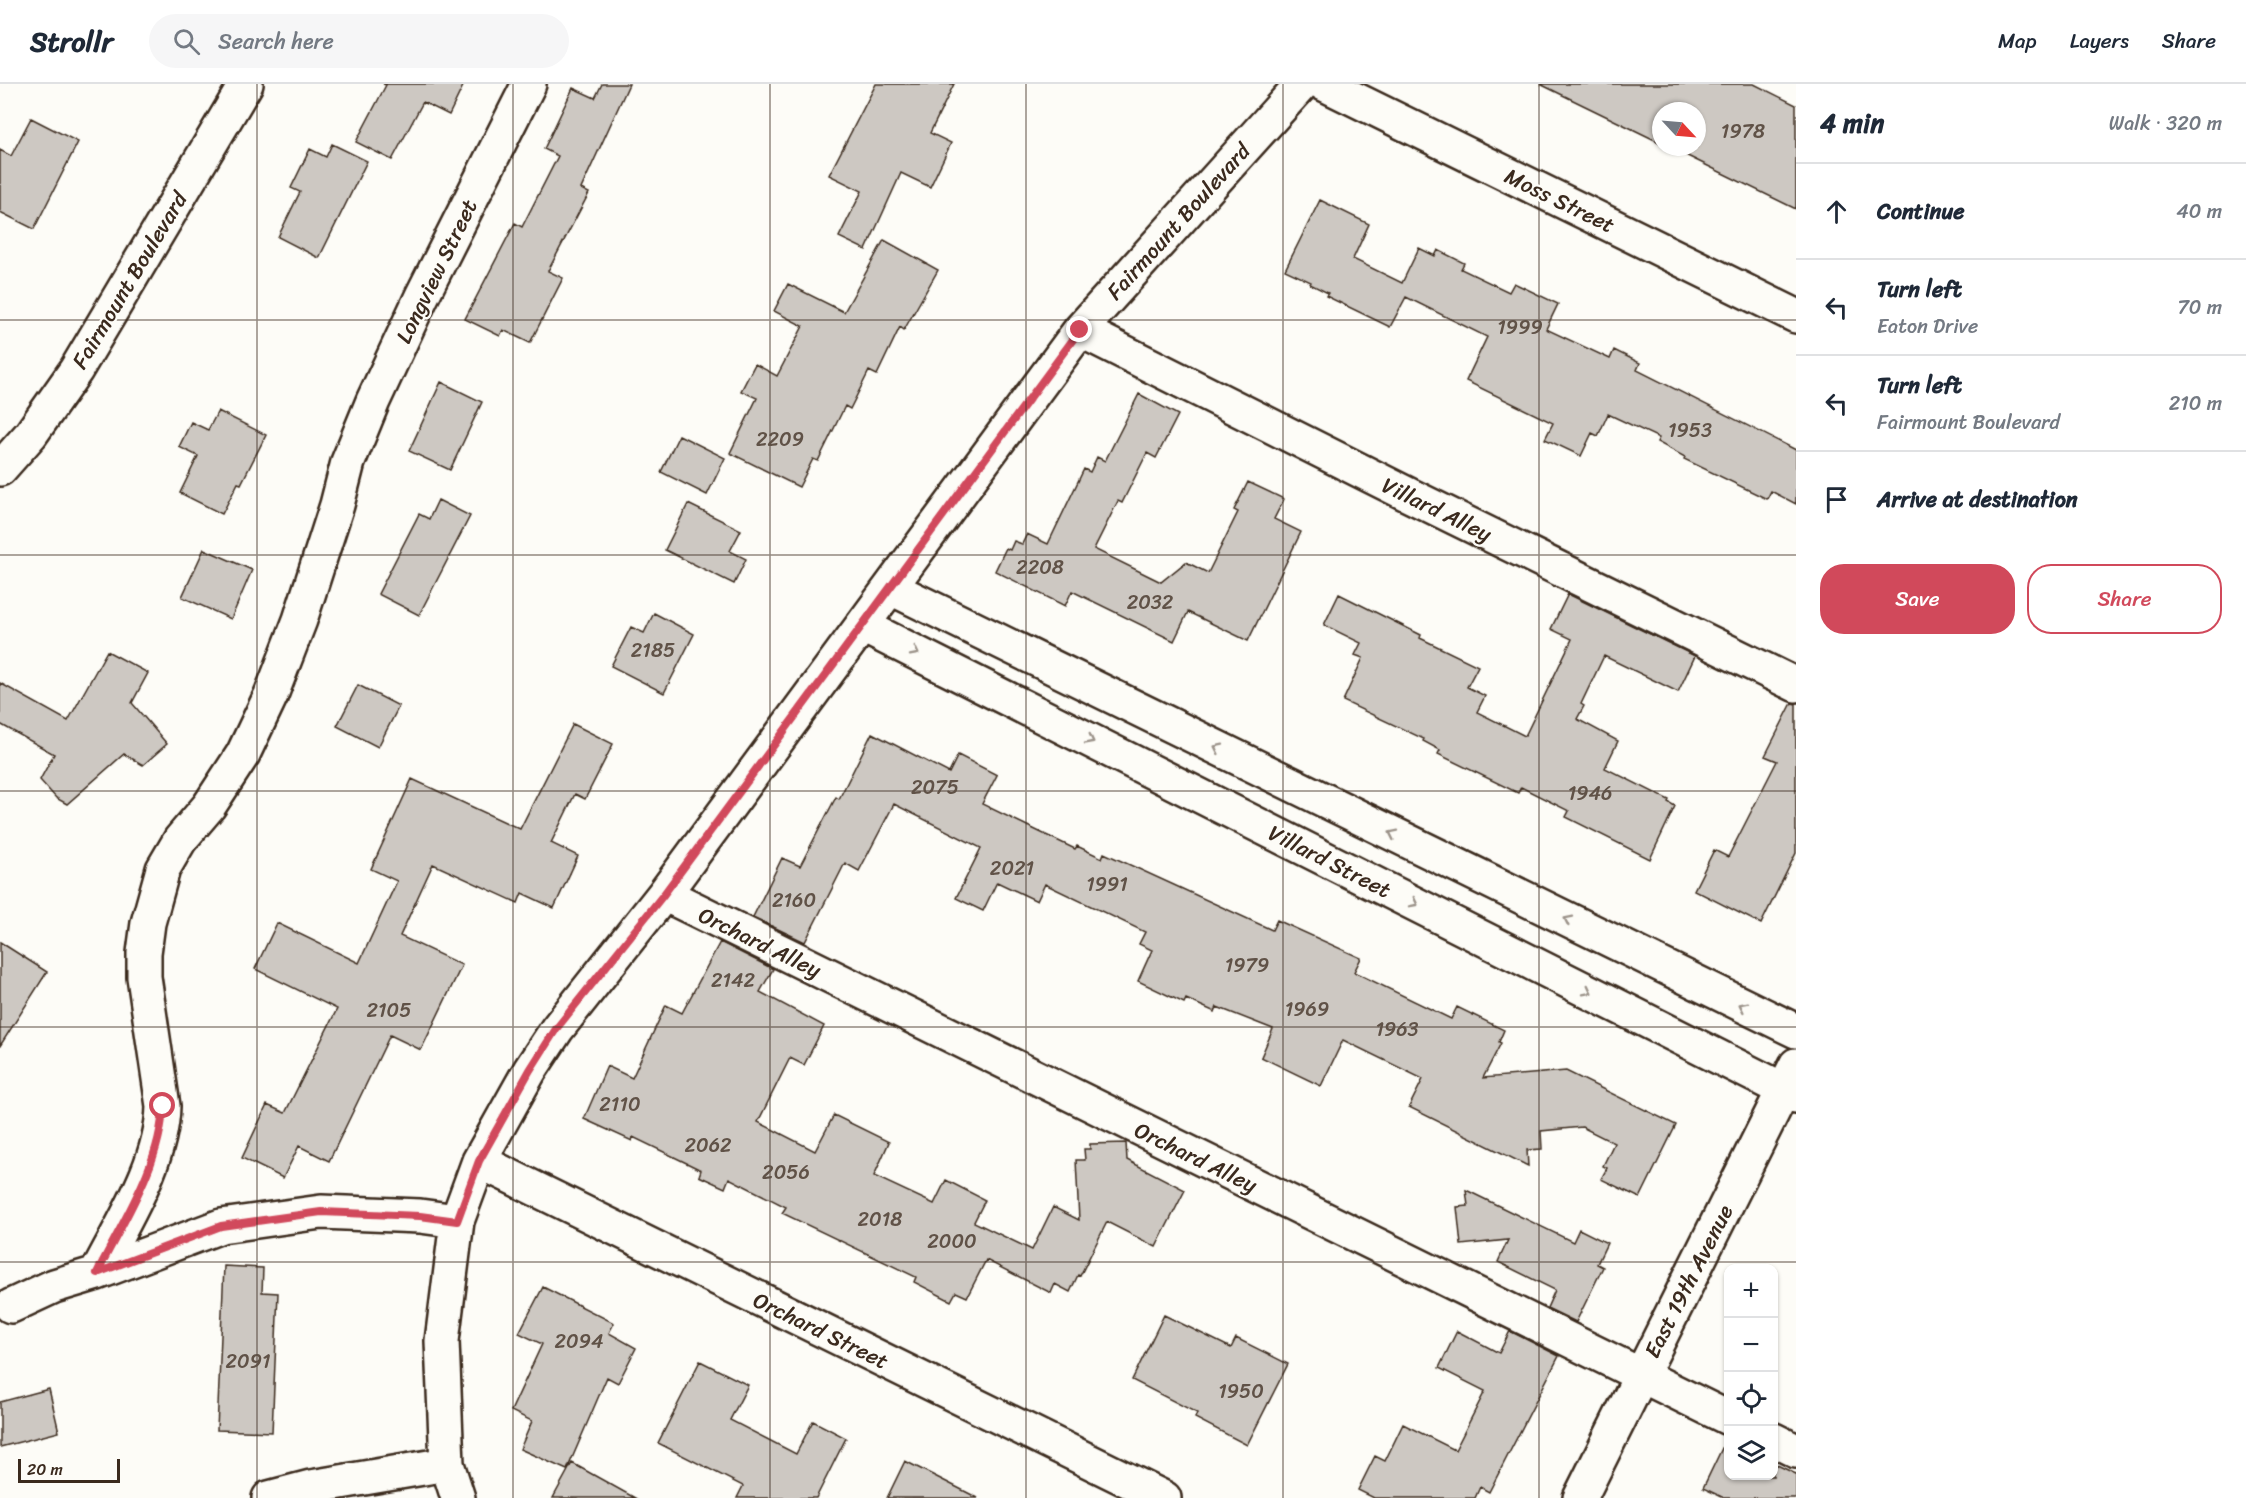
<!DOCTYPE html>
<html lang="en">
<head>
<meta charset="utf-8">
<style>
	body { margin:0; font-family:Sriracha,sans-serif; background:#f6f6f7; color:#1f2937 }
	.controls { position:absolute; right:18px; bottom:18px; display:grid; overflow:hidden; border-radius:12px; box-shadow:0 2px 4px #0004 }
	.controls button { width:54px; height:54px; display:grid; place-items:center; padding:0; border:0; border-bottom:2px solid #e0e1e3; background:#fff; color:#1f2937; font:30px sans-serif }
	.compass { position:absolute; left:1652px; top:18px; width:54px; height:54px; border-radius:50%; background:#fff; box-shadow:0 2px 4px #0004; rotate:116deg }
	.scale { position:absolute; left:18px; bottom:15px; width:102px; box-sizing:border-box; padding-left:6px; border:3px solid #3b2a1e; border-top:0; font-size:16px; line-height:21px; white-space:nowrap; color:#3b2a1e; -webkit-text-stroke:4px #fdfcf7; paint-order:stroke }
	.stop { position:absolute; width:18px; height:18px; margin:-14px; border:4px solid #d1495b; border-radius:50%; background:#fff }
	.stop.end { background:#d1495b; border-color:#fff; box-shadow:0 2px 6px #0008 }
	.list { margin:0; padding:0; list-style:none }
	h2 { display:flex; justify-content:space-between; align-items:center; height:78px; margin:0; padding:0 24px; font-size:26px }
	h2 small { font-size:20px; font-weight:400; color:#747a83 }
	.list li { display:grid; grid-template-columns:39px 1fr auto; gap:18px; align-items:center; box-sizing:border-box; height:96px; padding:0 24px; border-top:2px solid #e0e1e3 }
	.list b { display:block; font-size:22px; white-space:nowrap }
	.list p { margin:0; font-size:20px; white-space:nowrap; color:#747a83 }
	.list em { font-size:20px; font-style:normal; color:#747a83 }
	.actions { display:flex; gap:12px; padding:18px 24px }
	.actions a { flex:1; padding:14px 0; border:2px solid #d1495b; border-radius:24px; text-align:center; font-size:21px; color:#d1495b }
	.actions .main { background:#d1495b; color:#fff }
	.icon { flex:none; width:33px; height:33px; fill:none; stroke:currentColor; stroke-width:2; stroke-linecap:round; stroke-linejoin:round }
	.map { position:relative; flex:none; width:1796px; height:1414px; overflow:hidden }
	header { display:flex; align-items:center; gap:36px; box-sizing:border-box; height:84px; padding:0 30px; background:#fff; border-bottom:2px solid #e0e1e3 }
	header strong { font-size:28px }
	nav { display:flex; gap:33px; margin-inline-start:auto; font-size:21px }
	.search { width:420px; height:54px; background:#f6f6f7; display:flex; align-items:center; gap:15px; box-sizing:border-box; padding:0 21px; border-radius:33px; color:#747a83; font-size:22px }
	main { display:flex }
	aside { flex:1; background:#fff }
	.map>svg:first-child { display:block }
</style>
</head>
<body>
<header>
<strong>Strollr</strong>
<div class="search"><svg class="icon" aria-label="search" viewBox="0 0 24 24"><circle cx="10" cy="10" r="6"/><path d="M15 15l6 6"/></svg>Search here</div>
<nav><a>Map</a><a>Layers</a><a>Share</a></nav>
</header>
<main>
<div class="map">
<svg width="1796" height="1414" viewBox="0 0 1796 1414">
	<rect width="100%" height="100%" fill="#fdfcf7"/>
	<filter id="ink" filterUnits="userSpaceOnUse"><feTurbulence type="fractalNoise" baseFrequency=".0167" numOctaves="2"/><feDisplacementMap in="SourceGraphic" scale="12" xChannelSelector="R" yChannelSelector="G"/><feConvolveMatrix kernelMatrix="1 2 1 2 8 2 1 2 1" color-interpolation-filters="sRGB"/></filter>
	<g filter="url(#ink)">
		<!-- building -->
		<path fill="#cdc8c2" stroke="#3b2a1e" stroke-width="1.5" d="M 383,0 L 464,0 L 449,31 L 423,18 L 392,76 L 356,58 L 386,1 Z
			M 602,0 L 629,0 L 581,105 L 589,109 L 548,187 L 563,194 L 530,259 L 503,246 L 500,252 L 465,235 L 515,139 L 522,143 L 558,72 L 544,65 L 573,4 L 595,14 Z
			M 876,0 L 954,0 L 930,49 L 951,59 L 930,103 L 901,89 L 866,166 L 839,153 L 862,107 L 829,91 Z
			M 1540,0 L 1754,0 L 1796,21 L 1796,125 L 1669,63 L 1697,63 L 1697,27 L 1661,27 L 1661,59 Z
			M 31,34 L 78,58 L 34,145 L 0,128 L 0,66 L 11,72 Z
			M 332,60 L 367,77 L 319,174 L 278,153 L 300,108 L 291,104 L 310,65 L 326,73 Z
			M 1320,116 L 1369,140 L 1353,175 L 1402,199 L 1419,164 L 1435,172 L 1438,166 L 1464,179 L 1461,185 L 1509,208 L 1514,199 L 1558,220 L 1546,245 L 1610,275 L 1614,266 L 1640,279 L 1637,286 L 1796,366 L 1796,420 L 1771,407 L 1767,415 L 1684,375 L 1685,373 L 1657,358 L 1659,354 L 1608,330 L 1598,352 L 1592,349 L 1581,372 L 1545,355 L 1553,339 L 1466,297 L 1487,253 L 1406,213 L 1390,243 L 1326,212 L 1328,209 L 1310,200 L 1311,198 L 1285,186 Z
			M 884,156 L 938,186 L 904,246 L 900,243 L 877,291 L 869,287 L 850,325 L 845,322 L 818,377 L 813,375 L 799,403 L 730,369 L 757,314 L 741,307 L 755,280 L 777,292 L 803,242 L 774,227 L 788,200 L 844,228 Z
			M 441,298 L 482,318 L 450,386 L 409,367 Z
			M 1139,310 L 1178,331 L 1156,374 L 1147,369 L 1122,419 L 1118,417 L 1094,465 L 1161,498 L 1186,478 L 1208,489 L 1238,428 L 1234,426 L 1248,398 L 1284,415 L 1274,435 L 1301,448 L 1248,557 L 1188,528 L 1174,557 L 1072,507 L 1065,522 L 995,487 L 1006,464 L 1010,466 L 1014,457 L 1022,460 L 1027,450 L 1048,460 L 1084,385 L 1090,388 L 1097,373 L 1105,377 Z
			M 218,327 L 266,351 L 241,400 L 238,399 L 222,430 L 180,409 L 198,372 L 179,363 L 191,338 L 208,346 Z
			M 679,351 L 725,374 L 707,411 L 661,388 Z
			M 438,416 L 470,432 L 419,531 L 378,510 L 419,430 L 429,435 Z
			M 688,420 L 741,446 L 730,467 L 746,475 L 734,500 L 665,466 Z
			M 204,465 L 252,486 L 231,535 L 182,513 Z
			M 1339,510 L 1421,551 L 1420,554 L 1478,582 L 1467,603 L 1485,612 L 1477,628 L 1525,652 L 1572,555 L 1551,545 L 1568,510 L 1695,572 L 1678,608 L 1604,572 L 1581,620 L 1584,622 L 1577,635 L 1618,657 L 1605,684 L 1669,716 L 1668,718 L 1675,722 L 1650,775 L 1566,733 L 1569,727 L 1521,703 L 1518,709 L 1438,670 L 1440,666 L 1423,657 L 1424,655 L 1343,617 L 1363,574 L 1355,571 L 1361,559 L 1324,541 Z
			M 654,529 L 694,550 L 664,609 L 611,582 L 631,543 L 644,549 Z
			M 107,567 L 148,589 L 132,619 L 167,660 L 143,681 L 124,670 L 67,720 L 56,714 L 40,696 L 54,670 L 0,640 L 0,599 L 68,637 Z
			M 358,601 L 399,622 L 378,663 L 337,642 Z
			M 1792,619 L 1796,620 L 1796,769 L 1761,840 L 1694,806 L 1714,766 L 1728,773 L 1777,677 L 1765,672 Z
			M 573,640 L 613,660 L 585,715 L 575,710 L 551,759 L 578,772 L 554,824 L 522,809 L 518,819 L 433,780 L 400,852 L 462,881 L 421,966 L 390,951 L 329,1077 L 299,1062 L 283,1094 L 242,1074 L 267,1021 L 285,1029 L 337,925 L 255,885 L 277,839 L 359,879 L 397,797 L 371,785 L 412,695 L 520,745 Z
			M 872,649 L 949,689 L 958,671 L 997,691 L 982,720 L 1075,765 L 1077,762 L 1102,774 L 1104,769 L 1272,846 L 1277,836 L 1361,874 L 1354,888 L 1451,935 L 1457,923 L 1504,946 L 1499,958 L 1501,959 L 1483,994 L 1566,987 L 1676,1041 L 1640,1114 L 1601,1095 L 1607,1084 L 1603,1082 L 1614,1059 L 1582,1043 L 1541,1047 L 1542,1065 L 1527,1066 L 1528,1082 L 1409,1023 L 1423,995 L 1343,956 L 1321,1002 L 1261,973 L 1273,945 L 1217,923 L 1215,928 L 1186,915 L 1184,919 L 1138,897 L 1152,866 L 1139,860 L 1145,848 L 1045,800 L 1037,817 L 997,798 L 983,827 L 956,814 L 981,764 L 894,720 L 859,787 L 845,779 L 805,858 L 753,833 L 782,774 L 800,782 L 836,713 L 839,715 Z
			M 0,858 L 47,888 L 0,962 Z
			M 720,858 L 773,885 L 760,908 L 824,942 L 804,981 L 790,974 L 758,1038 L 815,1067 L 834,1031 L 889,1058 L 874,1092 L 934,1120 L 946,1096 L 985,1116 L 974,1138 L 1032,1166 L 1053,1123 L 1079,1136 L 1076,1076 L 1085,1076 L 1084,1065 L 1090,1065 L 1090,1060 L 1126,1059 L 1127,1076 L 1185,1106 L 1156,1163 L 1107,1138 L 1080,1192 L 1078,1191 L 1070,1208 L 1055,1200 L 1051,1209 L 986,1176 L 967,1213 L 956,1208 L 951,1217 L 914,1198 L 916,1193 L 782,1129 L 786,1123 L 729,1094 L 725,1104 L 699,1092 L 701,1086 L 633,1053 L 632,1057 L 584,1035 L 607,982 L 632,994 L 666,921 L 682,929 Z
			M 1466,1106 L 1573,1158 L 1579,1145 L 1607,1159 L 1597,1180 L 1603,1183 L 1576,1238 L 1547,1224 L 1555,1206 L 1498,1178 L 1508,1156 L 1461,1161 L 1457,1123 L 1468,1122 Z
			M 224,1182 L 263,1184 L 262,1208 L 278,1209 L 272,1348 L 217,1346 Z
			M 543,1203 L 614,1239 L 609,1249 L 636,1264 L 618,1299 L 607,1293 L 567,1386 L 520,1365 L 532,1337 L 511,1327 L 542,1260 L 519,1249 Z
			M 1164,1231 L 1231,1264 L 1236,1254 L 1288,1280 L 1247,1361 L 1195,1334 L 1197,1329 L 1132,1296 Z
			M 1457,1247 L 1499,1269 L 1510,1247 L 1559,1272 L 1489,1408 L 1480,1403 L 1475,1414 L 1374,1414 L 1358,1406 L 1375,1372 L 1385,1377 L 1403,1340 L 1455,1366 L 1485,1307 L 1439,1284 Z
			M 700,1277 L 748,1301 L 730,1336 L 796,1370 L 813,1337 L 846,1354 L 816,1414 L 737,1414 L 743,1402 L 658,1359 Z
			M 49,1305 L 59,1348 L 0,1363 L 0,1318 Z
			M 1726,1356 L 1728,1357 L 1728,1392 L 1773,1392 L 1773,1379 L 1796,1390 L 1796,1414 L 1724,1414 L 1703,1404 Z
			M 905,1377 L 978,1414 L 887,1414 Z
			M 572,1379 L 635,1414 L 553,1414 Z"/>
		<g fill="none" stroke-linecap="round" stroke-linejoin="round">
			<!-- minor casing -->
			<g stroke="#3b2a1e" stroke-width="38">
				<path id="minor" d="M 1324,0 L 1796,232
					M 1080,246 L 1409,411 L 1796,601
					M 0,385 L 31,350 L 76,286 L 246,0
					M 891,504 L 1796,947
					M 863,542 L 1796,1012
					M 664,810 L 1728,1334
					M 479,1077 L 1164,1414
					M 97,1189 C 123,1138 162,1079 163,1022 L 144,893 L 144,869 L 148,839 L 163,785 L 180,756 L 209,722 L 243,670 L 271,611 L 300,536 L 337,421 L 348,378 L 373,317 L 422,212 L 529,0
					M 11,1222 L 54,1202 L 97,1189 L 221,1142 L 321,1128 L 420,1132 L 457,1137
					M 1774,1356 L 1796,1367
					M 269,1414 L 311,1403 L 447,1380
					M 458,1414 L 447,1380 L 442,1257 L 457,1137 L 479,1077 L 530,986 L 557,945 L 664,810 L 1080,246 L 1302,0
					M 1580,1414 L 1796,981"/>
			</g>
			<!-- minor -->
			<use href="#minor" stroke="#fdfcf7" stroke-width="33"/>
		</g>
		<!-- one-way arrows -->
		<defs><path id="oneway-chevron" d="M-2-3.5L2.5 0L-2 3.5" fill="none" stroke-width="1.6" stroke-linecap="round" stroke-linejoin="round" transform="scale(1.5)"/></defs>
		<g stroke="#9c938a">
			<use href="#oneway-chevron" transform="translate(915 568) rotate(27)"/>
			<use href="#oneway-chevron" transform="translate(1090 656) rotate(27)"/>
			<use href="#oneway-chevron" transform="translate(1218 664) rotate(-154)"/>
			<use href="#oneway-chevron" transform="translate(1393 750) rotate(-154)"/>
			<use href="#oneway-chevron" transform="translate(1414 819) rotate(27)"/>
			<use href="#oneway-chevron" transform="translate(1568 836) rotate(-154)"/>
			<use href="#oneway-chevron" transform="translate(1588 907) rotate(27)"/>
			<use href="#oneway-chevron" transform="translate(1743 922) rotate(-154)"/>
		</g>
	</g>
	<g fill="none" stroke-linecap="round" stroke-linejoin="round" filter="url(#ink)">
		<!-- route -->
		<path stroke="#d1495b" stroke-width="8" d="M 163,1022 C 161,1080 123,1137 97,1189 L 221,1142 L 321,1128 L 420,1132 L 457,1137 L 479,1077 L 530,986 L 556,945 L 664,810 L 1080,246"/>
	</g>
	<!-- grid -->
	<path fill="none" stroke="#3b2a1e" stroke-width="1.5" stroke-opacity="0.55" d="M 257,0 L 257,1414M 513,0 L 513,1414M 770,0 L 770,1414M 1026,0 L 1026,1414M 1283,0 L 1283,1414M 1539,0 L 1539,1414M 0,236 L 1796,236M 0,471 L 1796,471M 0,707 L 1796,707M 0,943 L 1796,943M 0,1178 L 1796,1178"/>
	<g text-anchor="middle" stroke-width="4.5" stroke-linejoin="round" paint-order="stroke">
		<!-- number labels -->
		<g font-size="20" fill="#605247">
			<text x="1743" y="54">1978</text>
			<text x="1520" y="250">1999</text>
			<text x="1690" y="353">1953</text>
			<text x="780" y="362">2209</text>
			<text x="1040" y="490">2208</text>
			<text x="1150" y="525">2032</text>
			<text x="653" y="573">2185</text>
			<text x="935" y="710">2075</text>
			<text x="1590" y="716">1946</text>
			<text x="1012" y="791">2021</text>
			<text x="1107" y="807">1991</text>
			<text x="794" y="823">2160</text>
			<text x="1247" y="888">1979</text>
			<text x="733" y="903">2142</text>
			<text x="1307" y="932">1969</text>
			<text x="389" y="933">2105</text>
			<text x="1397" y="952">1963</text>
			<text x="620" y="1027">2110</text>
			<text x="708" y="1068">2062</text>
			<text x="786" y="1095">2056</text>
			<text x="880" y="1142">2018</text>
			<text x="952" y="1164">2000</text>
			<text x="579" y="1264">2094</text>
			<text x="248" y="1284">2091</text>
			<text x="1241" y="1314">1950</text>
		</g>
		<!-- street labels -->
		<g font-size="22" fill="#3b2a1e" stroke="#fdfcf7">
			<text transform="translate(1560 116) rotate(26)" y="8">Moss Street</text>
			<text transform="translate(1178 137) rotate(-48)" y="8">Fairmount Boulevard</text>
			<text transform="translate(436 187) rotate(-64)" y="8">Longview Street</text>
			<text transform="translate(129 196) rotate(-59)" y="8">Fairmount Boulevard</text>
			<text transform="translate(1437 425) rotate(26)" y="8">Villard Alley</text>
			<text transform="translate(1330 777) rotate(27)" y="8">Villard Street</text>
			<text transform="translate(760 858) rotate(26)" y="8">Orchard Alley</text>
			<text transform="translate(1196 1073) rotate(26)" y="8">Orchard Alley</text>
			<text transform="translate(1688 1197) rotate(-63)" y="8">East 19th Avenue</text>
			<text transform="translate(821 1246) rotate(26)" y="8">Orchard Street</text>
		</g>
	</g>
</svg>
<div class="controls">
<button>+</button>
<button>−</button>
<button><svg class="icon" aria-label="locate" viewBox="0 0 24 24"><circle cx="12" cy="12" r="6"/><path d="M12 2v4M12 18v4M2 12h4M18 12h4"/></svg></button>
<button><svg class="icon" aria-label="layers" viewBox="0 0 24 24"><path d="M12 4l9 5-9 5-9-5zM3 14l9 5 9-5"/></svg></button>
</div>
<svg class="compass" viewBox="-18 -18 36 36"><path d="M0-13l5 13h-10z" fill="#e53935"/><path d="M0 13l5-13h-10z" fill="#747a83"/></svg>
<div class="scale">20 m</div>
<div class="stop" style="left:163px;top:1022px"></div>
<div class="stop end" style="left:1080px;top:246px"></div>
</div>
<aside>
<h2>4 min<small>Walk · 320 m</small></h2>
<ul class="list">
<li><svg class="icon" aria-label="ahead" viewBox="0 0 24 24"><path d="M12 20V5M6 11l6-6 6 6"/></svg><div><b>Continue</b></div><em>40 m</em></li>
<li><svg class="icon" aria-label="left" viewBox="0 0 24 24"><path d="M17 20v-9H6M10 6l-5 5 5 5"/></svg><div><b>Turn left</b><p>Eaton Drive</p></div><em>70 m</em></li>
<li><svg class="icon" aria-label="left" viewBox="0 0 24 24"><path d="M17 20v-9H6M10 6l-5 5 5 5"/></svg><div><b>Turn left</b><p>Fairmount Boulevard</p></div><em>210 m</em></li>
<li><svg class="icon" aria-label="arrive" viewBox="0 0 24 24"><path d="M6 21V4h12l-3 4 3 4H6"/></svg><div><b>Arrive at destination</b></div></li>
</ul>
<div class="actions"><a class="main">Save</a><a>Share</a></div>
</aside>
</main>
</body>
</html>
